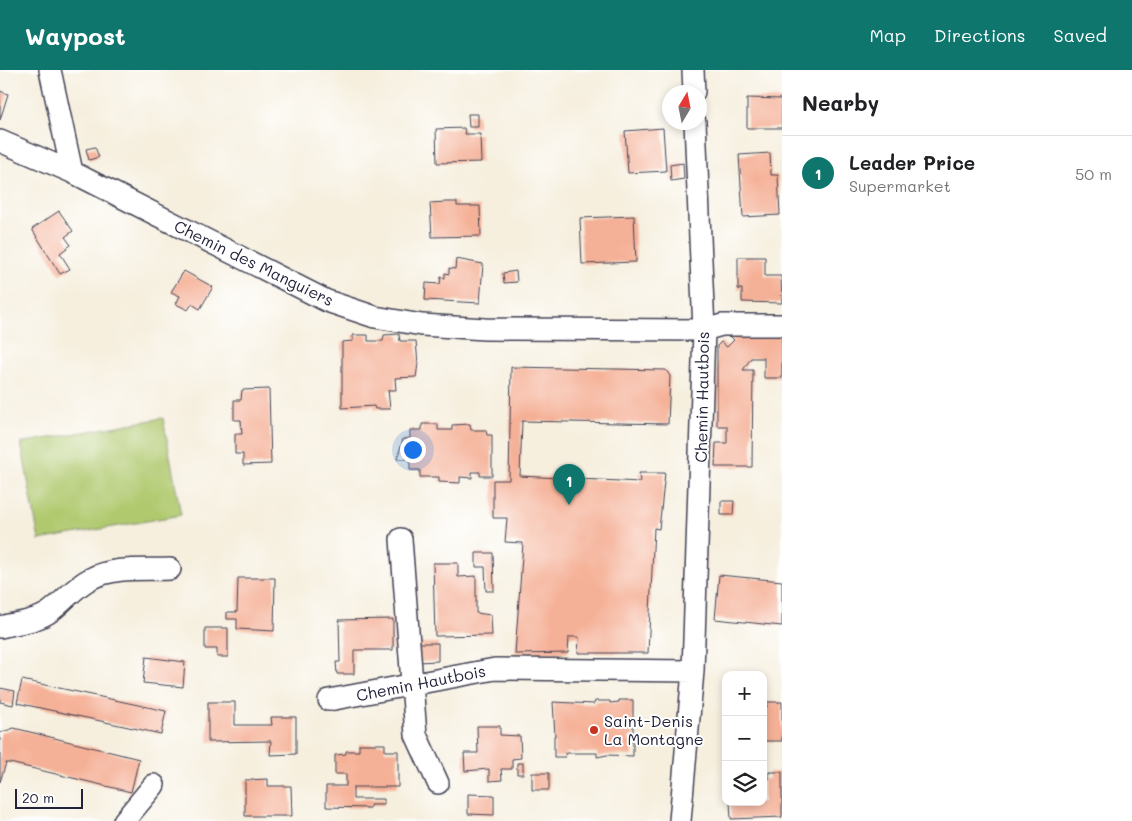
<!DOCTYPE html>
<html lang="en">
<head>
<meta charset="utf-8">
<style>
	body { margin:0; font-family:Mali,sans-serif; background:#f6f6f6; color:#202124 }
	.controls { position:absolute; right:15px; bottom:15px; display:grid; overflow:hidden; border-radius:10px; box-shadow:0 2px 8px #0003 }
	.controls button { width:45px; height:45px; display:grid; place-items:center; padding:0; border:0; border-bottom:1px solid #e0e0e0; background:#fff; color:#202124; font:25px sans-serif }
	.compass { position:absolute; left:662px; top:15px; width:45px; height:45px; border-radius:50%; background:#fff; box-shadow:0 2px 8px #0003; rotate:10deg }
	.scale { position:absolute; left:15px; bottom:12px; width:68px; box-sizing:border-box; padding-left:5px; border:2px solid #22223b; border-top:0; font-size:14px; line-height:18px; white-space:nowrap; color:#22223b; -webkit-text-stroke:4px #fff; paint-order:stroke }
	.you { position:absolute; left:412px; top:379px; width:18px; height:18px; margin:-12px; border:4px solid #fff; border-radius:50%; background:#1a73e8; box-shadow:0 0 0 8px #1a73e833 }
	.badge { display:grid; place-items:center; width:32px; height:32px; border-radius:50%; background:#0f766e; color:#fff; font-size:16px; font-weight:700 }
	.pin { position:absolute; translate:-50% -41px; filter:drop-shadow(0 1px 2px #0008) }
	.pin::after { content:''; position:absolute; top:26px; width:18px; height:15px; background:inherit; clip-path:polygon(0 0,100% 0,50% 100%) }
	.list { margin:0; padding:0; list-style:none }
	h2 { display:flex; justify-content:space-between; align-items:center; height:65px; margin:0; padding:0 20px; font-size:21px }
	h2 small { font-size:16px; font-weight:400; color:#757577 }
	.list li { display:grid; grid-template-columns:32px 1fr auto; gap:15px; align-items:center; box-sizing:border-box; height:75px; padding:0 20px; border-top:1px solid #e0e0e0 }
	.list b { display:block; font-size:19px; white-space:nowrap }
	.list p { margin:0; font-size:16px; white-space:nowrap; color:#757577 }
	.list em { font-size:16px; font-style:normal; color:#757577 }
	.icon { flex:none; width:28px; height:28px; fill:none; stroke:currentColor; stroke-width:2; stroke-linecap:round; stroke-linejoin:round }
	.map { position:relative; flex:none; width:782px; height:751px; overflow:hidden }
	header { display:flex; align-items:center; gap:30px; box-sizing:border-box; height:70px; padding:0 25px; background:#0f766e; color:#fff }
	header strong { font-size:24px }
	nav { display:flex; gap:28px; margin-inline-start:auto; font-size:18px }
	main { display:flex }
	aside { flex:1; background:#fff }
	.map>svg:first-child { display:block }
</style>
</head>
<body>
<header>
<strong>Waypost</strong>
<nav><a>Map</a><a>Directions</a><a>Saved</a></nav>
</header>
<main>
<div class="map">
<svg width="782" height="751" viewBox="0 0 782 751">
	<rect width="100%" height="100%" fill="#fff"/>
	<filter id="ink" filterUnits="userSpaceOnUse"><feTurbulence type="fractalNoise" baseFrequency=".02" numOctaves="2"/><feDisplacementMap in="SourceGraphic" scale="10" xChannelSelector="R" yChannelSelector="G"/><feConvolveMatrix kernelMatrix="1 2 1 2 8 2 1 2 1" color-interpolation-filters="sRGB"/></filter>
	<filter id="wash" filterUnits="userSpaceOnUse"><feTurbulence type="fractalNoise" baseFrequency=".0096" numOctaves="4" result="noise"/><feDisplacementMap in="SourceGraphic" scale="20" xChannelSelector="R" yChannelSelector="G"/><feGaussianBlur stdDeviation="1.12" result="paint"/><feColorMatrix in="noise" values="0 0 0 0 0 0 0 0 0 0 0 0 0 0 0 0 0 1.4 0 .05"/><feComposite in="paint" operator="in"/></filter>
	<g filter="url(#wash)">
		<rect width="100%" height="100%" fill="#f6efde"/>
		<!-- garden -->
		<path fill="#b0c96e" stroke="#697654" d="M 163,348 L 181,445 L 39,470 L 21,373 Z"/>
		<g id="blocks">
			<!-- building -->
			<path fill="#f5b197" d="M 0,21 L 8,24 L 0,50 Z
				M 747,28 L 782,29 L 782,58 L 747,58 Z
				M 468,44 L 478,44 L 478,57 L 469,57 Z
				M 464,58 L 465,64 L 480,64 L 481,92 L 437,93 L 436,59 Z
				M 663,58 L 666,101 L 628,103 L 625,61 Z
				M 95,77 L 99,87 L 89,90 L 86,79 Z
				M 770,83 L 771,105 L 778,105 L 780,145 L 743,147 L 739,85 Z
				M 683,93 L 684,109 L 671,111 L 670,95 Z
				M 446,132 L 457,132 L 457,136 L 480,136 L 481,166 L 432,167 L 430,133 Z
				M 59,141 L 73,161 L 65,167 L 71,175 L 60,183 L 70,199 L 60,204 L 32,159 Z
				M 634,146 L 636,192 L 582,194 L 580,148 Z
				M 738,187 L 765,187 L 765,206 L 781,206 L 782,233 L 742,232 L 742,219 L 738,219 Z
				M 456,189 L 483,194 L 480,233 L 425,230 L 426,213 L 440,214 L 441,207 L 445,208 L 445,203 L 449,204 L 449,198 L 455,199 Z
				M 184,201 L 213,217 L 200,239 L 192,234 L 188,240 L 176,234 L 180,226 L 171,222 Z
				M 516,201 L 517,212 L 504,213 L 503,203 Z
				M 782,261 L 782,308 L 764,308 L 764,288 L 751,288 L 743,300 L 753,300 L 752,397 L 715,397 L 716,373 L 727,373 L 727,356 L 717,356 L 717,276 L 721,272 L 727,277 L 734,270 L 728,264 Z
				M 399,264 L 400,271 L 416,271 L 418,294 L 416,307 L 395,308 L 396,320 L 388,320 L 390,339 L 375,339 L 374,336 L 342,338 L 342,272 L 353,271 L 353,265 L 368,265 L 368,271 L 383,271 L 384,265 Z
				M 511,297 L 666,300 L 670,306 L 668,354 L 522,351 L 520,406 L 640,412 L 639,403 L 665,403 L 659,459 L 654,458 L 648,583 L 578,583 L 579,567 L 569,567 L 568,583 L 515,584 L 523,473 L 505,472 L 507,448 L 493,448 L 493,410 L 509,410 Z
				M 269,319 L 271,394 L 243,395 L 243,384 L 235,384 L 235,364 L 242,364 L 241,350 L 234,350 L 234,330 L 241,330 L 242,320 Z
				M 422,354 L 438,354 L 438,360 L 452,360 L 452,355 L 470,354 L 471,360 L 486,360 L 487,365 L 492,365 L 492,406 L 480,406 L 480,402 L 472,402 L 472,408 L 460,407 L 460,413 L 439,412 L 439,407 L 420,407 L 420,400 L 410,400 L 410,389 L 397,389 L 403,369 L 410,369 L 410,360 L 422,360 Z
				M 721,431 L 734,431 L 733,445 L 721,445 Z
				M 476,483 L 493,483 L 494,521 L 486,521 L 485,497 L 476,497 Z
				M 433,493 L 458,493 L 458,507 L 476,506 L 476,543 L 491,545 L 492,565 L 435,566 Z
				M 719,505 L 782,511 L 782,556 L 715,549 Z
				M 238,508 L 275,508 L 274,561 L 237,559 L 237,549 L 227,549 L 227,542 L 237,542 Z
				M 393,549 L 393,580 L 354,580 L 354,604 L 337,604 L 336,592 L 340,592 L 339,550 Z
				M 205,558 L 228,558 L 228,587 L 217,587 L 217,579 L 205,579 Z
				M 418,573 L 438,573 L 438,591 L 418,592 Z
				M 146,587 L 185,592 L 183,617 L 143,613 Z
				M 22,610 L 166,641 L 161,664 L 17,633 Z
				M 0,618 L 15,621 L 13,635 L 0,632 Z
				M 619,630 L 633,630 L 633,667 L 629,667 L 630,672 L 633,671 L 633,686 L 607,685 L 597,687 L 597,683 L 566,683 L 565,687 L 554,687 L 554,666 L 555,666 L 553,632 L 594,634 L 595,631 L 610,631 L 610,633 L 619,632 Z
				M 208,632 L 235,632 L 235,655 L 272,655 L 271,647 L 296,647 L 296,684 L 270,685 L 271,671 L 208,672 Z
				M 767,632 L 782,632 L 782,671 L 763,671 L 763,637 L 767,637 Z
				M 477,656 L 500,656 L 500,665 L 520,666 L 521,688 L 512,689 L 512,699 L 501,699 L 502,710 L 489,711 L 489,699 L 465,701 L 464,683 L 478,683 Z
				M 14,658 L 139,689 L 131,722 L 10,693 L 6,693 L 0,712 L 0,663 Z
				M 359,674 L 385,674 L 385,681 L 398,681 L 398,717 L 353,717 L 353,729 L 384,729 L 384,735 L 370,735 L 370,738 L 326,737 L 326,716 L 346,716 L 346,704 L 335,704 L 335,685 L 346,684 L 346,681 L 359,681 Z
				M 517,693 L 523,693 L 523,704 L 517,704 Z
				M 769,702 L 782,702 L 782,747 L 731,749 L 730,732 L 763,732 L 763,709 L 769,709 Z
				M 532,703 L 549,703 L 549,720 L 532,720 Z
				M 268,709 L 268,716 L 291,716 L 292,746 L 245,746 L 245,710 Z
				M 468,724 L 494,725 L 494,745 L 468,744 Z"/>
		</g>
	</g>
	<g filter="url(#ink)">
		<use href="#blocks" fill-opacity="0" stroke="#424153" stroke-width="1"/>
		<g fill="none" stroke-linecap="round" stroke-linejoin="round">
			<!-- minor casing -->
			<g stroke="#424153" stroke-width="24">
				<path id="minor" d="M 50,0 L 72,102
					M 693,0 L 694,22
					M 0,71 L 72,102 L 327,231 L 375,247 L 422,255 L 485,259 L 704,260 L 722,255 L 782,255
					M 401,469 L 416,665 L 438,713
					M 0,557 C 16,553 34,552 48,543 C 63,533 74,517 90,509 C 114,496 145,500 170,499
					M 329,630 L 495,599 L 693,601
					M 124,751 L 154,715
					M 680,751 L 693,601 L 704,260 L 695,52"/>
			</g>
			<!-- minor -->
			<use href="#minor" stroke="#fff" stroke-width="21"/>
		</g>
	</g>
	<!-- markers -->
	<circle fill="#c8321e" stroke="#fff" stroke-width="2" cx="594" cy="660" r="5"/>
	<g text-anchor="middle" stroke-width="4" stroke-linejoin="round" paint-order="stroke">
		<!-- street labels -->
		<g font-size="16" fill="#22223b" stroke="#fff">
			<text transform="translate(254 193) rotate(26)" y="6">Chemin des Manguiers</text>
			<text transform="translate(702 327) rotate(-89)" y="6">Chemin Hautbois</text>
			<text transform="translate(421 613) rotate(-11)" y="6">Chemin Hautbois</text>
		</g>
		<!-- poi labels -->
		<g font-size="16" fill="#22223b" stroke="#fff" text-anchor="start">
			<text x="604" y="657">Saint-Denis<tspan x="604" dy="18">La Montagne</tspan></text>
		</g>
	</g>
</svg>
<div class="controls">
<button>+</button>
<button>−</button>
<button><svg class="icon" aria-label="layers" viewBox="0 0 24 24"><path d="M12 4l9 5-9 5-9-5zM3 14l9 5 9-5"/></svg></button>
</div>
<svg class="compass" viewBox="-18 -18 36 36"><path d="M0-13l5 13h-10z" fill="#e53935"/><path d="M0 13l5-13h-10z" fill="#757577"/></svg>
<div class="scale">20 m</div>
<div class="you"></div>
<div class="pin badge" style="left:569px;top:435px">1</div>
</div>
<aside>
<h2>Nearby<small></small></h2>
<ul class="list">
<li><span class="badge">1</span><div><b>Leader Price</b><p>Supermarket</p></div><em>50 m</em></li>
</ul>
</aside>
</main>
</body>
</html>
